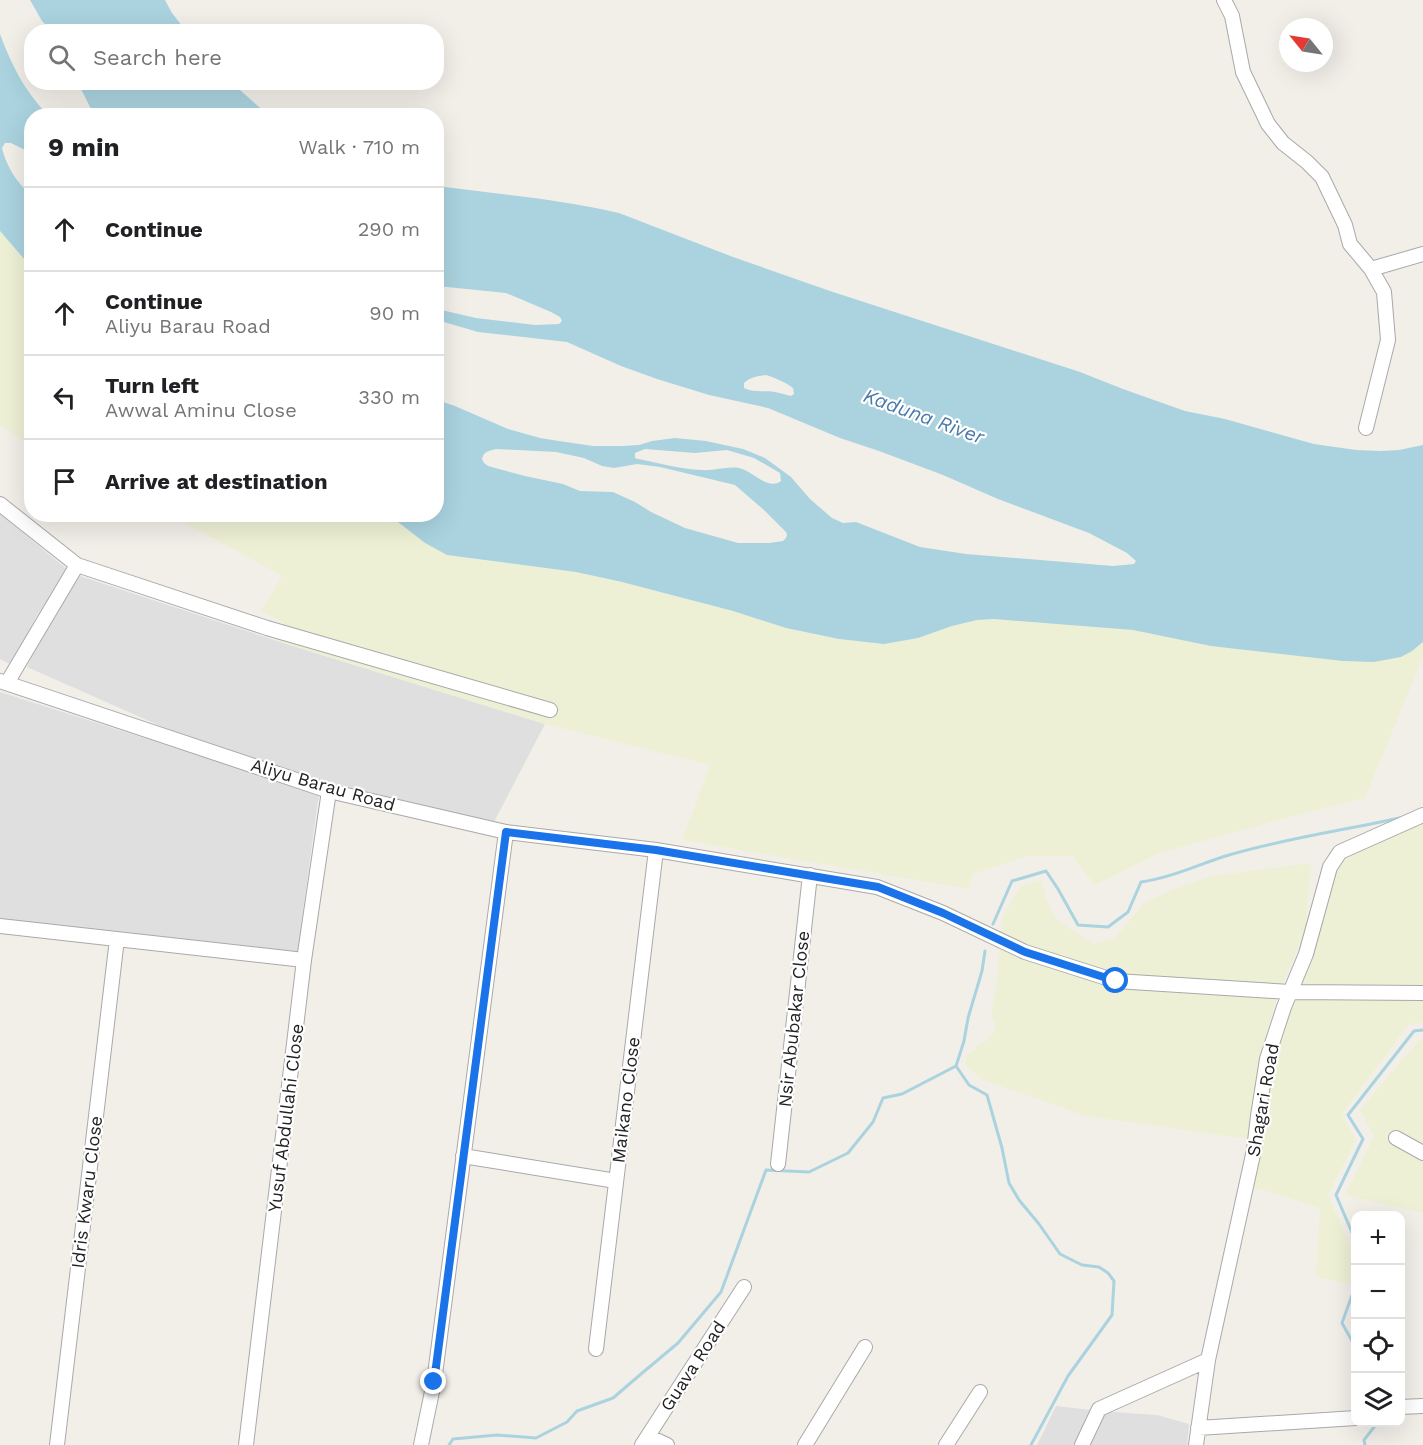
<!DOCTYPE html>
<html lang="en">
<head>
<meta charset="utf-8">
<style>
	body { margin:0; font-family:"Work Sans",sans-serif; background:#f2f2f2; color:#202124 }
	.controls { position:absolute; right:18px; bottom:18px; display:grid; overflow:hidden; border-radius:12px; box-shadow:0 6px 24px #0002 }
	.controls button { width:54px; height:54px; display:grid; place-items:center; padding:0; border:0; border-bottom:2px solid #e0e0e0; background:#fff; color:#202124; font:30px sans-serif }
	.compass { position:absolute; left:1279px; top:18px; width:54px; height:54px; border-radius:50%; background:#fff; box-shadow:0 6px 24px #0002; rotate:300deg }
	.stop { position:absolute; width:18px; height:18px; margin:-14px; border:4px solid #1a73e8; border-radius:50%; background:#fff }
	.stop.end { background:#1a73e8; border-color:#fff; box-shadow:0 2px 6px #0008 }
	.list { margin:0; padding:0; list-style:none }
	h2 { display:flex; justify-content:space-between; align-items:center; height:78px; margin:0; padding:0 24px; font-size:26px }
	h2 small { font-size:20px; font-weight:400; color:#757577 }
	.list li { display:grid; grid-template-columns:39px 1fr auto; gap:18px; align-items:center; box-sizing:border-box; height:84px; padding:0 24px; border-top:2px solid #e0e0e0 }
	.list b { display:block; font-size:22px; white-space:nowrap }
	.list p { margin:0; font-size:20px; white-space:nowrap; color:#757577 }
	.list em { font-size:20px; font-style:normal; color:#757577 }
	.icon { flex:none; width:33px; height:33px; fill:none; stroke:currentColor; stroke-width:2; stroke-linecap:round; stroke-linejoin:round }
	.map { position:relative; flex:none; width:1423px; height:1445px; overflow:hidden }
	.search { position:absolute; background:#fff; box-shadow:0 6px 24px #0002; left:24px; top:24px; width:420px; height:66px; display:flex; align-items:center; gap:15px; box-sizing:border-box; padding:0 21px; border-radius:24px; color:#757577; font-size:22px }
	.panel { position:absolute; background:#fff; box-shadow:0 6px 24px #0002; left:24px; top:108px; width:420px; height:414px; border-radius:24px }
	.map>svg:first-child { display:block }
</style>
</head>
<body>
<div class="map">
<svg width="1423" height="1445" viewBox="0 0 1423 1445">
	<rect width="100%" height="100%" fill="#f2efe9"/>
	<!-- residential -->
	<path fill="#e0dfdf" d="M 0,514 L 68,570 L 36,617 L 12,665 L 0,659 Z
		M 80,576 L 277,641 L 545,724 L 494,822 L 323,781 L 174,732 L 27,667 L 48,622 Z
		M 0,692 L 320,794 L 318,800 L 297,955 L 0,921 Z
		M 1056,1406 L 1100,1411 L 1157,1415 L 1189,1424 L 1187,1445 L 1037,1445 Z"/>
	<!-- farmland -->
	<path fill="#eef0d5" d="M 0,231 L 31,267 L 31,446 L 0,425 Z
		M 171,515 L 389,515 L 425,543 L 466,558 L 576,572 L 622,582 L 733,611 L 786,628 L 839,639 L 884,644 L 918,638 L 952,626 L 977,620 L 994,619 L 1133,630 L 1179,639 L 1412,651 L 1423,642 L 1423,657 L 1365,798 L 1301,814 L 1159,853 L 1095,885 L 1072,856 L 1029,856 L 972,874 L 969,889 L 682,840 L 710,765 L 545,724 L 277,641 L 283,622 L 261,611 L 282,576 Z
		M 1423,822 L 1423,1023 L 1409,1024 L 1342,1114 L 1356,1140 L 1328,1195 L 1355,1256 L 1355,1264 L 1350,1284 L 1316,1277 L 1320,1208 L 1253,1187 L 1271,1062 L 1306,972 L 1322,925 L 1339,860 L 1409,826 Z
		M 1311,863 L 1305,932 L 1277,997 L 1261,1052 L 1248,1139 L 1086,1116 L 983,1080 L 966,1066 L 966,1056 L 993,1034 L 996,1026 L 991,1014 L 996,985 L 1002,917 L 1021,886 L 1042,880 L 1046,898 L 1056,919 L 1094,944 L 1115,938 L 1144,903 L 1169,891 L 1212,876 Z
		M 1423,1039 L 1423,1213 L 1345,1195 L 1374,1137 L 1360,1110 L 1419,1040 Z"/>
	<!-- water -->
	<path fill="#aad3df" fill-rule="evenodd" d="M 30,0 L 165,0 L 172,13 L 186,31 L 51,31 L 42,21 Z
		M 0,34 C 11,64 25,92 48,115 L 32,116 L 31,153 L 11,143 L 5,143 L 2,148 C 6,165 17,184 31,194 L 31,267 L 0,231 Z
		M 78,83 L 232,83 L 268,115 L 94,115 Z
		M 437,186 C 497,194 560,199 619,213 L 733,257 L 830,291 L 1080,372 L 1123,389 L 1185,411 L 1225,419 L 1314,444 L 1356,450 L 1381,451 L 1399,450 L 1423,445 L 1423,642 L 1412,651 L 1401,657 L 1374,662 L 1343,661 L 1211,646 L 1133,630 L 994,619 L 977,620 L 952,626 L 918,638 L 884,644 L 839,639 L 786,628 L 733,611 L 622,582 L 576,572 L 447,555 L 425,543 L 389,515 L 436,514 L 437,400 L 455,406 L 508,429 L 540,438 L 559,441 L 593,446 L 622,446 L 639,445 L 652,441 L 675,438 L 706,441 L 743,449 L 765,458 L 791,477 L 810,499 L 832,518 L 843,523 L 856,522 L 920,547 L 966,554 L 1113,566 L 1134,564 L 1136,561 L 1127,553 L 1089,533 L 998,499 L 943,475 L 879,451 L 840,438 L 768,408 L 709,395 L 657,379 L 621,366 L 567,342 L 478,332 L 437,320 L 437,309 L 476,318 L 535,325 L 559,324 L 562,321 L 560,317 L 551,312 L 506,293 L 437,286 ZM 766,375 C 776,378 785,382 793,388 L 794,394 L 791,396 C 786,395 781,393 775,392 C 765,390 753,393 744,388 L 744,383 C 750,377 758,376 766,375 ZM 496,449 L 556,452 L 584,458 L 602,466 L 614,468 L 637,464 L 660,467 L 735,485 L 764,510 L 786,532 L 787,535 L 786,538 L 783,541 L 769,543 L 738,543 L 685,528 L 651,512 L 635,502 L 613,492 L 580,491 L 563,484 L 525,476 L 488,466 L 484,463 L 482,459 C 484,451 489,451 496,449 ZM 645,449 L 695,453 L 727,450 L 754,458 L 780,473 L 781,481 C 768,491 753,471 739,468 C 727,466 714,471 702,470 C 680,469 659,463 638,459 L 635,458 L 635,453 Z"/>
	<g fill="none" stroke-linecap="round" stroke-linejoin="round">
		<!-- stream -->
		<path stroke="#aad3df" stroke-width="3" d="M 993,924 L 1012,881 L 1046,871 L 1058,889 L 1078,925 L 1108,927 L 1128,912 L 1141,882 C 1171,878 1199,864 1229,855 C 1286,838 1346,830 1404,817
			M 956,1066 L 969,1085 L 987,1095 L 1002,1148 L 1009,1183 L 1019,1200 L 1039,1224 L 1060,1254 L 1082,1265 L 1099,1267 L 1108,1273 L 1114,1281 L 1112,1315 L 1068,1376 L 1031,1445
			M 1356,1242 L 1336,1195 L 1363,1139 L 1348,1115 L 1414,1031 L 1423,1030
			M 1356,1284 L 1342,1323 L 1356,1348
			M 449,1445 L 453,1439 L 497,1435 L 536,1438 L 567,1422 L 577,1411 L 613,1398 L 641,1374 L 678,1343 L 721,1292 L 766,1170 L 809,1172 L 848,1153 L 873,1122 L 883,1098 L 902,1094 L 956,1066 L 964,1041 L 968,1018 L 982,971 L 985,951
			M 1365,1445 L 1364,1440 L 1378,1422"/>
		<!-- minor casing -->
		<g stroke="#a9a9a9" stroke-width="16">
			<path id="minor" d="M 1224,0 L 1232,16 L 1243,72 L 1268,124 L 1283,143 L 1307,162 L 1322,177 L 1345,225 L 1350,244 L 1371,269 L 1384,292 L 1388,340 L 1366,428
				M 1371,269 L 1423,254
				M 0,504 L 77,565 L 267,628 L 550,710
				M 0,681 L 329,791 L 506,832 L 656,850 L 877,887 L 943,913 L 1025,952 L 1116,981 L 1290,992 L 1423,993
				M 7,683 L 77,565
				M 0,926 L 304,960
				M 1396,1138 L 1423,1153
				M 463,1156 L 616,1181
				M 778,1164 L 810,875
				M 596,1349 L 656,850
				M 1400,1407 L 1423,1406
				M 1198,1428 L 1356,1418
				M 648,1436 L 667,1445
				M 57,1445 L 117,939
				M 246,1445 L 304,960 L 329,791
				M 421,1445 L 434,1382 L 506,832
				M 642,1445 L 744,1287
				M 805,1445 L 865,1347
				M 946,1445 L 980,1392
				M 1082,1445 L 1099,1409 L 1208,1360
				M 1196,1445 L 1208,1360 L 1254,1150 L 1258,1116 L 1267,1059 L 1284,1007 L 1306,954 L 1330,867 L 1340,852 L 1423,815"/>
		</g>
		<!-- minor -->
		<use href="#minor" stroke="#fff" stroke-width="14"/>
	</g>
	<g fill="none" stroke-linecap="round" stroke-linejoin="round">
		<!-- route -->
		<path stroke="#1a73e8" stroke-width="8" d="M 434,1382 L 506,832 L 656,850 L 878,887 L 943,913 L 1025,952 L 1116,981"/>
	</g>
	<g text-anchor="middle" stroke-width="4.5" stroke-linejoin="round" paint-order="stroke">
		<!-- street labels -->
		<g font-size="18" fill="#222" stroke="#fff">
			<text transform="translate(323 785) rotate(16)" y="6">Aliyu Barau Road</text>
			<text transform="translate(794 1019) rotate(-84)" y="6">Nsir Abubakar Close</text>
			<text transform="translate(626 1100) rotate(-83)" y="6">Maikano Close</text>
			<text transform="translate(1263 1100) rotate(-80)" y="6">Shagari Road</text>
			<text transform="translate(286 1118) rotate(-83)" y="6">Yusuf Abdullahi Close</text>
			<text transform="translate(87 1192) rotate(-83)" y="6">Idris Kwaru Close</text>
			<text transform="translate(693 1366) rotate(-57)" y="6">Guava Road</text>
		</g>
		<!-- water labels -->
		<g font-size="20" font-style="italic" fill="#4a7aab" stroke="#fff">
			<text transform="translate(924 416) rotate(20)" y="7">Kaduna River</text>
		</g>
	</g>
</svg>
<div class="controls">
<button>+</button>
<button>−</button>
<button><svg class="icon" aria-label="locate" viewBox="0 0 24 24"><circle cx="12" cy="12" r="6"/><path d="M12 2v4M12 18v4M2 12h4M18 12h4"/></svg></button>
<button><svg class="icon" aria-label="layers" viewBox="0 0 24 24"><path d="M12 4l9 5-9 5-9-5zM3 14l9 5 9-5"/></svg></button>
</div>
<svg class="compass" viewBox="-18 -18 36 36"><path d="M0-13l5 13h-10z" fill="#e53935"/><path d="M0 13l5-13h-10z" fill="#757577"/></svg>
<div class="stop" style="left:1116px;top:981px"></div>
<div class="stop end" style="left:434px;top:1382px"></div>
<div class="search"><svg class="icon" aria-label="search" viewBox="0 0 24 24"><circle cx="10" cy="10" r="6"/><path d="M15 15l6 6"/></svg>Search here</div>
<section class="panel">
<h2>9 min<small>Walk · 710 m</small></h2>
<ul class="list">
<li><svg class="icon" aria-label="ahead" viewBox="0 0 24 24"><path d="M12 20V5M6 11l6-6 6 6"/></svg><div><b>Continue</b></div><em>290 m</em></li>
<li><svg class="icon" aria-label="ahead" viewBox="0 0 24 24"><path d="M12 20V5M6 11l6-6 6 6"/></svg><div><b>Continue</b><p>Aliyu Barau Road</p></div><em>90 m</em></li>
<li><svg class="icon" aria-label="left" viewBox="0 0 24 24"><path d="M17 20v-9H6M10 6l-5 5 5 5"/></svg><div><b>Turn left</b><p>Awwal Aminu Close</p></div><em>330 m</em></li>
<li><svg class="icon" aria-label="arrive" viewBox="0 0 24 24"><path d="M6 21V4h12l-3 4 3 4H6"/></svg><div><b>Arrive at destination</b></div></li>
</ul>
</section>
</div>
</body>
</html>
